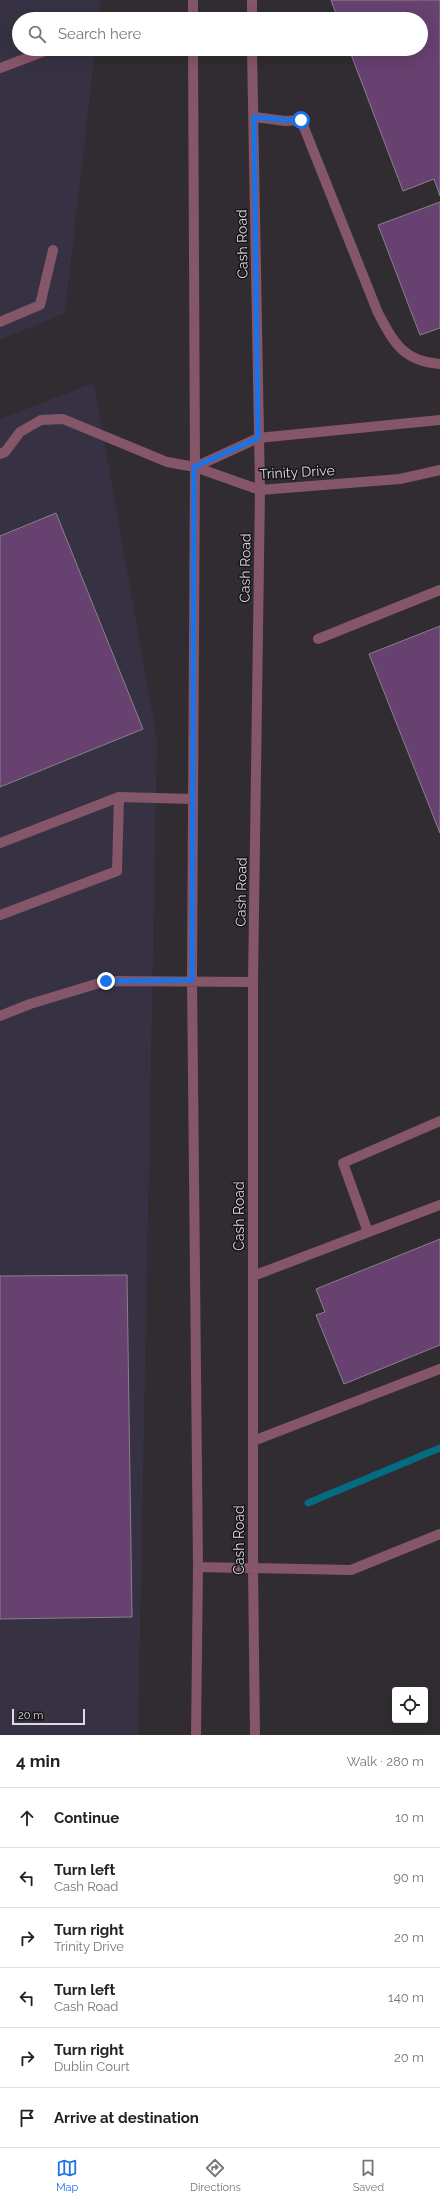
<!DOCTYPE html>
<html lang="en">
<head>
<meta charset="utf-8">
<style>
	body { margin:0; font-family:Raleway,sans-serif; background:#f2f2f2; color:#222 }
	.controls { position:absolute; right:12px; bottom:12px; display:grid; overflow:hidden; border-radius:4px; box-shadow:0 4px 16px #0002 }
	.controls button { width:36px; height:36px; display:grid; place-items:center; padding:0; border:0; border-bottom:1px solid #e0e0e0; background:#fff; color:#222; font:20px sans-serif }
	.scale { position:absolute; left:12px; bottom:10px; width:73px; box-sizing:border-box; padding-left:4px; border:2px solid #dddbde; border-top:0; font-size:11px; line-height:14px; white-space:nowrap; color:#dddbde; -webkit-text-stroke:3px #171517; paint-order:stroke }
	.stop { position:absolute; width:12px; height:12px; margin:-9px; border:3px solid #1a73e8; border-radius:50%; background:#fff }
	.stop.end { background:#1a73e8; border-color:#fff; box-shadow:0 1px 4px #0008 }
	.list { margin:0; padding:0; list-style:none }
	h2 { display:flex; justify-content:space-between; align-items:center; height:52px; margin:0; padding:0 16px; font-size:17px }
	h2 small { font-size:13px; font-weight:400; color:#767676 }
	.list li { display:grid; grid-template-columns:26px 1fr auto; gap:12px; align-items:center; box-sizing:border-box; height:60px; padding:0 16px; border-top:1px solid #e0e0e0 }
	.list b { display:block; font-size:15px; white-space:nowrap }
	.list p { margin:0; font-size:13px; white-space:nowrap; color:#767676 }
	.list em { font-size:13px; font-style:normal; color:#767676 }
	.icon { flex:none; width:22px; height:22px; fill:none; stroke:currentColor; stroke-width:2; stroke-linecap:round; stroke-linejoin:round }
	.map { position:relative; flex:none; width:440px; height:1735px; overflow:hidden }
	.search { position:absolute; background:#fff; box-shadow:0 4px 16px #0002; left:12px; right:12px; top:12px; height:44px; display:flex; align-items:center; gap:10px; box-sizing:border-box; padding:0 14px; border-radius:22px; color:#767676; font-size:15px }
	.sheet { height:412px; background:#fff }
	nav { display:flex; justify-content:space-around; align-items:center; box-sizing:border-box; height:56px; border-top:1px solid #e0e0e0; background:#fff; font-size:11px; color:#767676 }
	nav a { display:grid; justify-items:center; gap:2px }
	nav .on { color:#1a73e8 }
	.map>svg:first-child { display:block }
</style>
</head>
<body>
<div class="map">
<svg width="440" height="1735" viewBox="0 0 440 1735">
	<rect width="100%" height="100%" fill="#302c31"/>
	<!-- industrial -->
	<path fill="#373243" d="M 0,0 L 101,0 L 99,19 L 19,19 L 19,49 L 95,49 L 65,313 L 0,340 Z
		M 94,383 L 157,740 L 138,1735 L 0,1735 L 0,419 Z"/>
	<g fill="none" stroke-linecap="round" stroke-linejoin="round">
		<!-- stream -->
		<path stroke="#046c82" stroke-width="7" d="M 308,1503 L 440,1448"/>
	</g>
	<!-- building -->
	<path fill="#674170" stroke="#878288" d="M 331,0 L 440,0 L 440,196 L 434,179 L 403,191 L 349,49 L 421,49 L 421,19 L 338,19 Z
		M 440,202 L 440,328 L 420,335 L 378,225 Z
		M 56,513 L 143,729 L 0,787 L 0,536 Z
		M 440,626 L 440,833 L 369,654 Z
		M 440,1239 L 440,1345 L 344,1384 L 316,1315 L 325,1312 L 316,1289 Z
		M 127,1275 L 132,1617 L 0,1619 L 0,1276 Z"/>
	<g fill="none" stroke-linecap="round" stroke-linejoin="round">
		<!-- minor -->
		<path stroke="#845668" stroke-width="10" d="M 193,0 L 193,19
			M 252,0 L 252,19
			M 193,49 L 195,467 L 192,980 L 198,1567 L 196,1735
			M 252,49 L 260,490 L 253,982 L 253,1568 L 255,1735
			M 0,68 L 45,51
			M 254,117 L 285,121 L 301,120 L 378,313 C 394,343 403,361 440,364
			M 0,322 L 40,305 L 53,250
			M 0,454 L 5,452 L 20,432 L 41,420 L 63,419 L 167,462 L 195,467 L 260,490 L 400,479 L 440,470
			M 195,467 L 258,438 L 440,420
			M 318,639 L 440,590
			M 0,843 L 119,797 L 193,799
			M 0,915 L 117,871 L 119,797
			M 0,1016 L 30,1004 L 106,981 L 253,982
			M 368,1232 L 343,1163 L 440,1121
			M 253,1276 L 440,1205
			M 253,1441 L 440,1369
			M 198,1567 L 351,1570 L 440,1534"/>
	</g>
	<g fill="none" stroke-linecap="round" stroke-linejoin="round">
		<!-- route -->
		<path stroke="#1a73e8" stroke-width="5" d="M 106,981 L 192,980 L 194,467 L 258,438 L 254,117 L 285,120 L 301,120"/>
	</g>
	<g text-anchor="middle" stroke-width="3" stroke-linejoin="round" paint-order="stroke">
		<!-- street labels -->
		<g font-size="14" fill="#dddbde" stroke="#171517">
			<text transform="translate(242 244) rotate(-91)" y="5">Cash Road</text>
			<text transform="translate(297 472) rotate(-3)" y="5">Trinity Drive</text>
			<text transform="translate(245 568) rotate(-89)" y="5">Cash Road</text>
			<text transform="translate(241 892) rotate(-89)" y="5">Cash Road</text>
			<text transform="translate(239 1216) rotate(-90)" y="5">Cash Road</text>
			<text transform="translate(239 1540) rotate(-90)" y="5">Cash Road</text>
		</g>
	</g>
</svg>
<div class="controls">
<button><svg class="icon" aria-label="locate" viewBox="0 0 24 24"><circle cx="12" cy="12" r="6"/><path d="M12 2v4M12 18v4M2 12h4M18 12h4"/></svg></button>
</div>
<div class="scale">20 m</div>
<div class="stop" style="left:301px;top:120px"></div>
<div class="stop end" style="left:106px;top:981px"></div>
<div class="search"><svg class="icon" aria-label="search" viewBox="0 0 24 24"><circle cx="10" cy="10" r="6"/><path d="M15 15l6 6"/></svg>Search here</div>
</div>
<section class="sheet">
<h2>4 min<small>Walk · 280 m</small></h2>
<ul class="list">
<li><svg class="icon" aria-label="ahead" viewBox="0 0 24 24"><path d="M12 20V5M6 11l6-6 6 6"/></svg><div><b>Continue</b></div><em>10 m</em></li>
<li><svg class="icon" aria-label="left" viewBox="0 0 24 24"><path d="M17 20v-9H6M10 6l-5 5 5 5"/></svg><div><b>Turn left</b><p>Cash Road</p></div><em>90 m</em></li>
<li><svg class="icon" aria-label="right" viewBox="0 0 24 24"><path d="M7 20v-9h11M14 6l5 5-5 5"/></svg><div><b>Turn right</b><p>Trinity Drive</p></div><em>20 m</em></li>
<li><svg class="icon" aria-label="left" viewBox="0 0 24 24"><path d="M17 20v-9H6M10 6l-5 5 5 5"/></svg><div><b>Turn left</b><p>Cash Road</p></div><em>140 m</em></li>
<li><svg class="icon" aria-label="right" viewBox="0 0 24 24"><path d="M7 20v-9h11M14 6l5 5-5 5"/></svg><div><b>Turn right</b><p>Dublin Court</p></div><em>20 m</em></li>
<li><svg class="icon" aria-label="arrive" viewBox="0 0 24 24"><path d="M6 21V4h12l-3 4 3 4H6"/></svg><div><b>Arrive at destination</b></div></li>
</ul>
</section>
<nav>
<a class="on"><svg class="icon" aria-label="map" viewBox="0 0 24 24"><path d="M3 6l6-2 6 2 6-2v14l-6 2-6-2-6 2zM9 4v14M15 6v14"/></svg>Map</a>
<a><svg class="icon" aria-label="directions" viewBox="0 0 24 24"><path d="M12 3l9 9-9 9-9-9zM9 14v-3h6M13 9l2 2-2 2"/></svg>Directions</a>
<a><svg class="icon" aria-label="saved" viewBox="0 0 24 24"><path d="M7 4h10v16l-5-4-5 4z"/></svg>Saved</a>
</nav>
</body>
</html>
